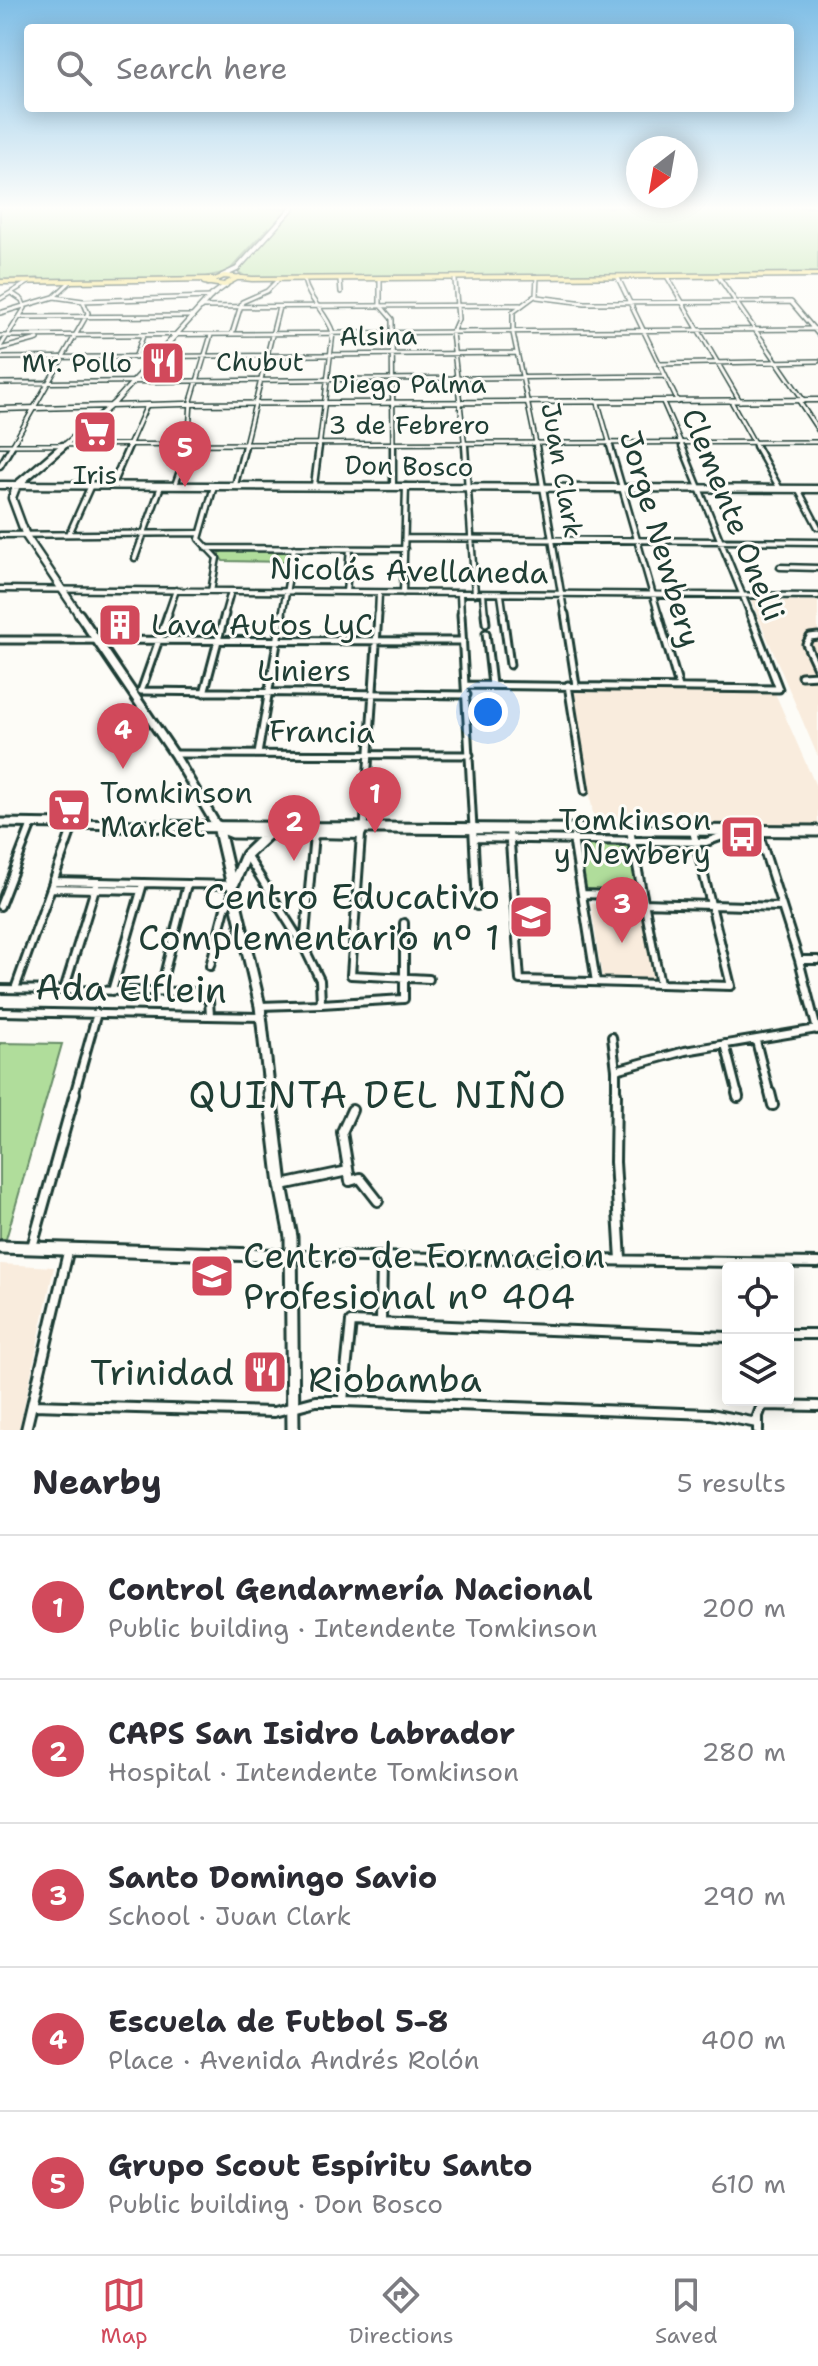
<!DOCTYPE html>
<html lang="en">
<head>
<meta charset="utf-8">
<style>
	body { margin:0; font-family:"Shantell Sans",sans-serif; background:#f7f7f7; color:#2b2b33 }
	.controls { position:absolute; right:24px; bottom:24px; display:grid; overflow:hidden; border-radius:8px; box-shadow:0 4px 20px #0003 }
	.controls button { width:72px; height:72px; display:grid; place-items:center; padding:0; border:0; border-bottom:2px solid #e1e1e2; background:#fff; color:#2b2b33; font:40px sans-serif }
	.compass { position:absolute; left:626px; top:136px; width:72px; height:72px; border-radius:50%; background:#fff; box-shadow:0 4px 20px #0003; rotate:211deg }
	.you { position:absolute; left:488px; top:712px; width:28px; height:28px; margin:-20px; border:6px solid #fff; border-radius:50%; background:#1a73e8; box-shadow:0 0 0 12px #1a73e833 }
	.badge { display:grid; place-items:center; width:52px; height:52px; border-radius:50%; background:#d1495b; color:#fff; font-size:26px; font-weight:700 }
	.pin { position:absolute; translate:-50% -66px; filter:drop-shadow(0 2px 4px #0008) }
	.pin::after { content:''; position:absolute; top:42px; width:28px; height:24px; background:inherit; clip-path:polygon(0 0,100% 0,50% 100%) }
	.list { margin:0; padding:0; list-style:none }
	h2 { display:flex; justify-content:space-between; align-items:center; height:104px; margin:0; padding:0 32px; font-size:34px }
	h2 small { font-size:26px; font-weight:400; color:#7c7c81 }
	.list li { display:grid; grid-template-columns:52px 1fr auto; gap:24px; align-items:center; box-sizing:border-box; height:144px; padding:0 32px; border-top:2px solid #e1e1e2 }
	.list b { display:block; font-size:30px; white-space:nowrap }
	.list p { margin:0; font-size:26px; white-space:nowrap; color:#7c7c81 }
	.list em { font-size:26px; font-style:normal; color:#7c7c81 }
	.icon { flex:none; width:44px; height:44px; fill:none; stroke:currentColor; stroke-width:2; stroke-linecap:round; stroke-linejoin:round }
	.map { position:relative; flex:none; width:818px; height:1430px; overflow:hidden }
	.search { position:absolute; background:#fff; box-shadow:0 4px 20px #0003; left:24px; right:24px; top:24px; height:88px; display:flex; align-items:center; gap:20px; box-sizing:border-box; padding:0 28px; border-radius:8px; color:#7c7c81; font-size:30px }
	.sheet { height:824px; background:#fff }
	nav { display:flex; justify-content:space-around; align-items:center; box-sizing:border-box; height:112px; border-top:2px solid #e1e1e2; background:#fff; font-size:22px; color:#7c7c81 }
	nav a { display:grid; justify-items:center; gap:4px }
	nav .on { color:#d1495b }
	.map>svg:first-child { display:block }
</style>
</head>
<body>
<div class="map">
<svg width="818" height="1430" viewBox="0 0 818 1430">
	<rect width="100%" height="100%" fill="#fdfcf7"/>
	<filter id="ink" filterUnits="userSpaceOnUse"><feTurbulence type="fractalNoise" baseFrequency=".0125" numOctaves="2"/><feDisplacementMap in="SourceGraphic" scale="16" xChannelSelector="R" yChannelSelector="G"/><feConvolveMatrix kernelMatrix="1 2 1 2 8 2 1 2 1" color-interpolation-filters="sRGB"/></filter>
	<g filter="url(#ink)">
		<!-- built -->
		<path fill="#f9ecdd" d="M 751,600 L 818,601 L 818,756 L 815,750 Z
			M 574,689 L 775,693 L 818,791 L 818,825 L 701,825 L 698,819 L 623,817 L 618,822 L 594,821 Z
			M 591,904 L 642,905 L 657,978 L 602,977 Z
			M 0,1264 L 54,1267 L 19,1430 L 0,1430 Z"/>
		<!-- green -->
		<path fill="#b0dd9b" stroke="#688d68" stroke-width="2" d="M 0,207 L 288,208 L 290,207 L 235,269 L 232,268 L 269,227 L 228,272 L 209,276 L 212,277 L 38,281 L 39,278 L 0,281 Z
			M 295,207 L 818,207 L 818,274 L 248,278 L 237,271 Z
			M 222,551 L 291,551 L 289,562 L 223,561 L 218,555 Z
			M 579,845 L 631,846 L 641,899 L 586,898 Z
			M 0,1043 L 62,1044 L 6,1239 L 0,1239 Z"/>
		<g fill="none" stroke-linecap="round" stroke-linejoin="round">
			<!-- street-far4 casing -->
			<g stroke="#1f3d34" stroke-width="6">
				<path id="street-far4" d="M 718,276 L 804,401
					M 380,278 L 380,305 L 392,319 L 393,448
					M 618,278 L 678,402
					M 668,278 L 740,401
					M 304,280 C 309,301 327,313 333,333 L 319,448
					M 340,280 L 341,292
					M 455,280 L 458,319 L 452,333 L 465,448
					M 54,297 L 83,301 L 211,297
					M 537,297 L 585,303 L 791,302 L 818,334
					M 0,299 L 29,282
					M 201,307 L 520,305
					M 0,313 L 54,297 L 70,282
					M 21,317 L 193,316
					M 232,334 L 242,302 L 267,291 L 277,281
					M 0,336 L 818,329
					M 0,347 L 25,308 L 22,300 L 13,294
					M 0,349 L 38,339
					M 0,358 L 517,353
					M 135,358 L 143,336
					M 659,364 L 818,361
					M 0,383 L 665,376
					M 731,401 L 757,448
					M 799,401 L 818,430
					M 663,402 L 683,448
					M 598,403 L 611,448
					M 0,445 L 818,442
					M 11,448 L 88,313 L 83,301
					M 128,448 L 147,405
					M 188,448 L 191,401 L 211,335
					M 244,448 L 279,307
					M 537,448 L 513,333 L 513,312 L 536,295 L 537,277"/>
			</g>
			<!-- street-far3 casing -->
			<g stroke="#1f3d34" stroke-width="9">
				<path id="street-far3" d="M 393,446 L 393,486
					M 465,446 L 475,594
					M 536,446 L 565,616
					M 610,446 L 659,616
					M 682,446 L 751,616
					M 756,446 L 780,489
					M 0,466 L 12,446
					M 112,485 L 129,446
					M 175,485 L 189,446
					M 235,485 L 245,446
					M 314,485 L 319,446
					M 798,489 L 818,527
					M 69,534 L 91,485
					M 0,535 L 199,533
					M 405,538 L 818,542
					M 206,548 L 405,549
					M 135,558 L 161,486
					M 780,567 L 818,568
					M 0,589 L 818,596
					M 211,591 L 217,558 L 199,539 L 214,486
					M 346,592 L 350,549
					M 403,593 L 406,486
					M 460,594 L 461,616
					M 483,594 L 485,616
					M 501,595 L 504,616
					M 167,616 L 176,590
					M 224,616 L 231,591
					M 282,616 L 294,548
					M 378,616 L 379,593"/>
			</g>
			<!-- street-far2 casing -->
			<g stroke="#1f3d34" stroke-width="11">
				<path id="street-far2" d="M 461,614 L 473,828
					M 485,614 L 486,623
					M 503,614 L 510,665
					M 565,614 L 576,685
					M 658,614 L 679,687
					M 486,633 L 492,685
					M 818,636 L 810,637 L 806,644 L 818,670
					M 0,640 L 463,641
					M 801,676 L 818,675
					M 466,685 L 779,689 L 750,614
					M 568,685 L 585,791
					M 141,691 L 168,614
					M 142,691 L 467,695
					M 204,693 L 225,614
					M 175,754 L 470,755
					M 258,754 L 282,614
					M 30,828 L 32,824
					M 73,828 L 74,824
					M 364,828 L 378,614"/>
			</g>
			<!-- street-far1 casing -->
			<g stroke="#1f3d34" stroke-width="12">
				<path id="street-far1" d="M 365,826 L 361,835 L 351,975 L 429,979
					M 473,826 L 477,906
					M 509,829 L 520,980 L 731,986 L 693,831
					M 630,830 L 660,984
					M 758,831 L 799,960 L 817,1030
					M 474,838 L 706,842 L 731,833
					M 573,838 L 596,982
					M 247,856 L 304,947 L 320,980 L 321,1004 L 260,1006
					M 53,881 L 233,885
					M 51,888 L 141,890
					M 582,894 L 641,896
					M 642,903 L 782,907
					M 0,906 L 31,826
					M 304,946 L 314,834 L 361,835
					M 799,960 L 818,960
					M 210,966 L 225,908 L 234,893
					M 0,989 L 195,992 L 209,1000 L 210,1016
					M 15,989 L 73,826
					M 64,990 L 97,882
					M 112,991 L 143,884
					M 160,991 L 187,884
					M 321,1004 L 404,999 L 404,923
					M 0,1012 L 260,1017
					M 612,1037 L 616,1070
					M 756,1041 L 770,1095
					M 725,1044 L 738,1095
					M 74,1095 L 97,1013
					M 616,1095 L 616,1070 L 685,1051 L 817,1029"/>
			</g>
			<!-- street casing -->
			<g stroke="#1f3d34" stroke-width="14">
				<path id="street" d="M 616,1093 L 615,1162 L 621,1260
					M 737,1093 L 738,1097
					M 770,1093 L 773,1105
					M 352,1110 L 342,1132 L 350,1181 L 360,1178 L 378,1201
					M 282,1185 L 348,1171
					M 32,1247 L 75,1093
					M 292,1256 L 818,1263
					M 381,1323 L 382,1259
					M 788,1334 L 818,1334
					M 343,1401 L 351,1322 L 728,1337
					M 33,1405 L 274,1412 L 316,1401 L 343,1401 L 711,1414 L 757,1423
					M 764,1405 L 818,1406
					M 26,1430 L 69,1248
					M 758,1430 L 758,1416 L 764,1400"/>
			</g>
			<!-- secondary-far4 casing -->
			<g stroke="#1f3d34" stroke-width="7">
				<path id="secondary-far4" d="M 222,276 L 237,269 L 293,207
					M 0,409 L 184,404 L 818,400
					M 61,448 L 114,403 L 211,296 L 226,285"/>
			</g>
			<!-- secondary-far3 casing -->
			<g stroke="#1f3d34" stroke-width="11">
				<path id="secondary-far3" d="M 63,446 L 17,485 L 12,498 L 26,536 L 80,616
					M 0,485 L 818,489"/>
			</g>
			<!-- secondary-far2 casing -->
			<g stroke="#1f3d34" stroke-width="13">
				<path id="secondary-far2" d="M 79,614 L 174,754 L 218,828
					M 0,823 L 333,828"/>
			</g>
			<!-- secondary-far1 casing -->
			<g stroke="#1f3d34" stroke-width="15">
				<path id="secondary-far1" d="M 111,826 L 818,831
					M 218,826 L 260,1006 L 270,1095
					M 223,829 L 233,833 L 314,834 L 315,827
					M 234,883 L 246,855 L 267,835"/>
			</g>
			<!-- secondary casing -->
			<g stroke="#1f3d34" stroke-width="17">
				<path id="secondary" d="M 270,1093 L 281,1185 L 291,1237 L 293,1430
					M 0,1247 L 291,1256"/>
			</g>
			<!-- primary casing -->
			<g stroke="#1f3d34" stroke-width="7">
				<path id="primary" d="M 0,282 L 212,279
					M 204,282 L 224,285 L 239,277
					M 208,283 L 224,276 L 252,279 L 818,275"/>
			</g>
			<!-- street-far4 -->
			<use href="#street-far4" stroke="#fdfcf7" stroke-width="3"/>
			<!-- street-far3 -->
			<use href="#street-far3" stroke="#fdfcf7" stroke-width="4"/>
			<!-- street-far2 -->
			<use href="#street-far2" stroke="#fdfcf7" stroke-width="5"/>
			<!-- street-far1 -->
			<use href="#street-far1" stroke="#fdfcf7" stroke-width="6"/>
			<!-- street -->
			<use href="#street" stroke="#fdfcf7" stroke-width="8"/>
			<!-- secondary-far4 -->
			<use href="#secondary-far4" stroke="#fdfcf7" stroke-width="4"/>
			<!-- secondary-far3 -->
			<use href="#secondary-far3" stroke="#fdfcf7" stroke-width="6"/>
			<!-- secondary-far2 -->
			<use href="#secondary-far2" stroke="#fdfcf7" stroke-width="7"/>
			<!-- secondary-far1 -->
			<use href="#secondary-far1" stroke="#fdfcf7" stroke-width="9"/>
			<!-- secondary -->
			<use href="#secondary" stroke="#fdfcf7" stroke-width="11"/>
			<!-- primary -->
			<use href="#primary" stroke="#f5e382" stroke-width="4"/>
		</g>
	</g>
	<!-- sky -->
	<linearGradient id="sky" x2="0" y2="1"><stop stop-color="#7fbee6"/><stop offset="0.51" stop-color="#fefefb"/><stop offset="1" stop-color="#fefefb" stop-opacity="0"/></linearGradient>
	<rect width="818" height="408" fill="url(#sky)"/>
	<!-- icons -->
	<defs>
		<g id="restaurant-square" transform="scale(2.3)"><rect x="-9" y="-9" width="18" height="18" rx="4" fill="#d1495b" stroke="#fdfcf7"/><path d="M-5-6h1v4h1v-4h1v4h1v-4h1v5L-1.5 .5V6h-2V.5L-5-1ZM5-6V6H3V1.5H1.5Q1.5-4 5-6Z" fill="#fff"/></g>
		<g id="supermarket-square" transform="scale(2.3)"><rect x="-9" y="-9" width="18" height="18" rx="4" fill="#d1495b" stroke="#fdfcf7"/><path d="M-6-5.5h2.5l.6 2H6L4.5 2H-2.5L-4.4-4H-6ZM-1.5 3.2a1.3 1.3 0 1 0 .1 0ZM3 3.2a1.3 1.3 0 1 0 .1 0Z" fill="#fff"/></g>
		<g id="building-square" transform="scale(2.3)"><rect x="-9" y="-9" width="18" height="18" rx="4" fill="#d1495b" stroke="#fdfcf7"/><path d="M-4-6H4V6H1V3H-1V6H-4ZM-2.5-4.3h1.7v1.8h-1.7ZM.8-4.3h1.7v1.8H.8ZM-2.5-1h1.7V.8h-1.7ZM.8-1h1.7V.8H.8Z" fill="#fff"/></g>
		<g id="bus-square" transform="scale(2.3)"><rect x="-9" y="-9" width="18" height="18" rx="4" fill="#d1495b" stroke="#fdfcf7"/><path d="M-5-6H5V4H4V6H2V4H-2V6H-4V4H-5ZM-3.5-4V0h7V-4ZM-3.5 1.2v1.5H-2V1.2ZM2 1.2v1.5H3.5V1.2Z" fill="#fff"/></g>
		<g id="school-square" transform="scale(2.3)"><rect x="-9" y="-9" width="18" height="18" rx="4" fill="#d1495b" stroke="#fdfcf7"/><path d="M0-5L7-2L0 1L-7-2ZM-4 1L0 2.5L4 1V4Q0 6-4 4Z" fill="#fff"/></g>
	</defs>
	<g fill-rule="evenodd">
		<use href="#restaurant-square" x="163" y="363"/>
		<use href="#supermarket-square" x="95" y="432"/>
		<use href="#building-square" x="120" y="625"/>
		<use href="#supermarket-square" x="69" y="810"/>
		<use href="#bus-square" x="742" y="837"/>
		<use href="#school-square" x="531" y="917"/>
		<use href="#school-square" x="212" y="1276"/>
		<use href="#restaurant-square" x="265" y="1372"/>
	</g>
	<g text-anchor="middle" stroke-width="6" stroke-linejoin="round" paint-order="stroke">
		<!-- far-street labels -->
		<g font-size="26" fill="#1f3d34" stroke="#fdfcf7">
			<text transform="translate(378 336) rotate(-1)" y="9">Alsina</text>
			<text x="260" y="371">Chubut</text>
			<text x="409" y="393">Diego Palma</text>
			<text x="409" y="434">3 de Febrero</text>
			<text transform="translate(409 466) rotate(1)" y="9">Don Bosco</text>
			<text transform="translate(562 470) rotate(80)" y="9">Juan Clark</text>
		</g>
		<!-- far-poi labels -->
		<g font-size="26" fill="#1f3d34" stroke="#fdfcf7" text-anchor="end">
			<text x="132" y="372">Mr. Pollo</text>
			<text x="95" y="484" text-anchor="middle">Iris</text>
		</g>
		<!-- street labels -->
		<g font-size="30" fill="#1f3d34" stroke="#fdfcf7">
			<text transform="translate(733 515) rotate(68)" y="10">Clemente Onelli</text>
			<text transform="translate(660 539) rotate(74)" y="10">Jorge Newbery</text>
			<text transform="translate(409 571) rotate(1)" y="10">Nicolás Avellaneda</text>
			<text x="304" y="681">Liniers</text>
			<text transform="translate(322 732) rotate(1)" y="10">Francia</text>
		</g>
		<!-- poi labels -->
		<g font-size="30" fill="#1f3d34" stroke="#fdfcf7" text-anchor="start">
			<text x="151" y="635">Lava Autos LyC</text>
			<text x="100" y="803">Tomkinson<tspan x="100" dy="34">Market</tspan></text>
			<text x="711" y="830" text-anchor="end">Tomkinson<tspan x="711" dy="34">y Newbery</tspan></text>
		</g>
		<!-- near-poi labels -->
		<g font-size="36" fill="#1f3d34" stroke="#fdfcf7" text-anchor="end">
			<text x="500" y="909">Centro Educativo<tspan x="500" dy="41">Complementario nº 1</tspan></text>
			<text x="243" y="1268" text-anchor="start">Centro de Formacion<tspan x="243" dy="41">Profesional nº 404</tspan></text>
			<text x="234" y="1385">Trinidad</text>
		</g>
		<!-- near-street labels -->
		<g font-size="36" fill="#1f3d34" stroke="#fdfcf7">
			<text transform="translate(131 988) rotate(1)" y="13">Ada Elflein</text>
			<text x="395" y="1392">Riobamba</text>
		</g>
		<!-- near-neighbourhood labels -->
		<g font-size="38" letter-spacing="2" fill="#1f3d34" stroke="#fdfcf7">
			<text x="378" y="1108">QUINTA DEL NIÑO</text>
		</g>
	</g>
</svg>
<div class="controls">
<button><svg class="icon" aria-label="locate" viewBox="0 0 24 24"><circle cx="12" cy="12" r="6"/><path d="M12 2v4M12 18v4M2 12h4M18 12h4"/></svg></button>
<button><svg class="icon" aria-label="layers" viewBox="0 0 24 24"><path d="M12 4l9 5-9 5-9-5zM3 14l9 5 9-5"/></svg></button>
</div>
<svg class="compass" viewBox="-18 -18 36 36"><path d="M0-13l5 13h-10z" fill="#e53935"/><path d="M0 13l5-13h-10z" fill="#7c7c81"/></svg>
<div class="you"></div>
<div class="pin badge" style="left:375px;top:833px">1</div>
<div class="pin badge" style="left:294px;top:861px">2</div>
<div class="pin badge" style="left:622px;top:943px">3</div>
<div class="pin badge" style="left:123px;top:769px">4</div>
<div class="pin badge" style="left:185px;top:487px">5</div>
<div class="search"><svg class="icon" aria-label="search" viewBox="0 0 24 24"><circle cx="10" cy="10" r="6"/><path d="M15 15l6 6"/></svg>Search here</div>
</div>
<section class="sheet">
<h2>Nearby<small>5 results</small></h2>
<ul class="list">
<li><span class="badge">1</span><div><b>Control Gendarmería Nacional</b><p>Public building · Intendente Tomkinson</p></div><em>200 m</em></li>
<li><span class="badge">2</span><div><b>CAPS San Isidro Labrador</b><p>Hospital · Intendente Tomkinson</p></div><em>280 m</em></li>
<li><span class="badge">3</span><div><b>Santo Domingo Savio</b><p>School · Juan Clark</p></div><em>290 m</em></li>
<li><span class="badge">4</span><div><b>Escuela de Futbol 5-8</b><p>Place · Avenida Andrés Rolón</p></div><em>400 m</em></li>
<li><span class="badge">5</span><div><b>Grupo Scout Espíritu Santo</b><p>Public building · Don Bosco</p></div><em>610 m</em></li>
</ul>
</section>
<nav>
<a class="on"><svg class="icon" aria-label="map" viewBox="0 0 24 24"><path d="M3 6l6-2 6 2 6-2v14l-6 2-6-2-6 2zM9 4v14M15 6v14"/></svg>Map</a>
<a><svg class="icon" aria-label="directions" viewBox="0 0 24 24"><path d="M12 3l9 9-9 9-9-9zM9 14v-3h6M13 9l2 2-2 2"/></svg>Directions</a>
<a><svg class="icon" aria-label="saved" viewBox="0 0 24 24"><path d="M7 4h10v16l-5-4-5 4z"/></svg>Saved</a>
</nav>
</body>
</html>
